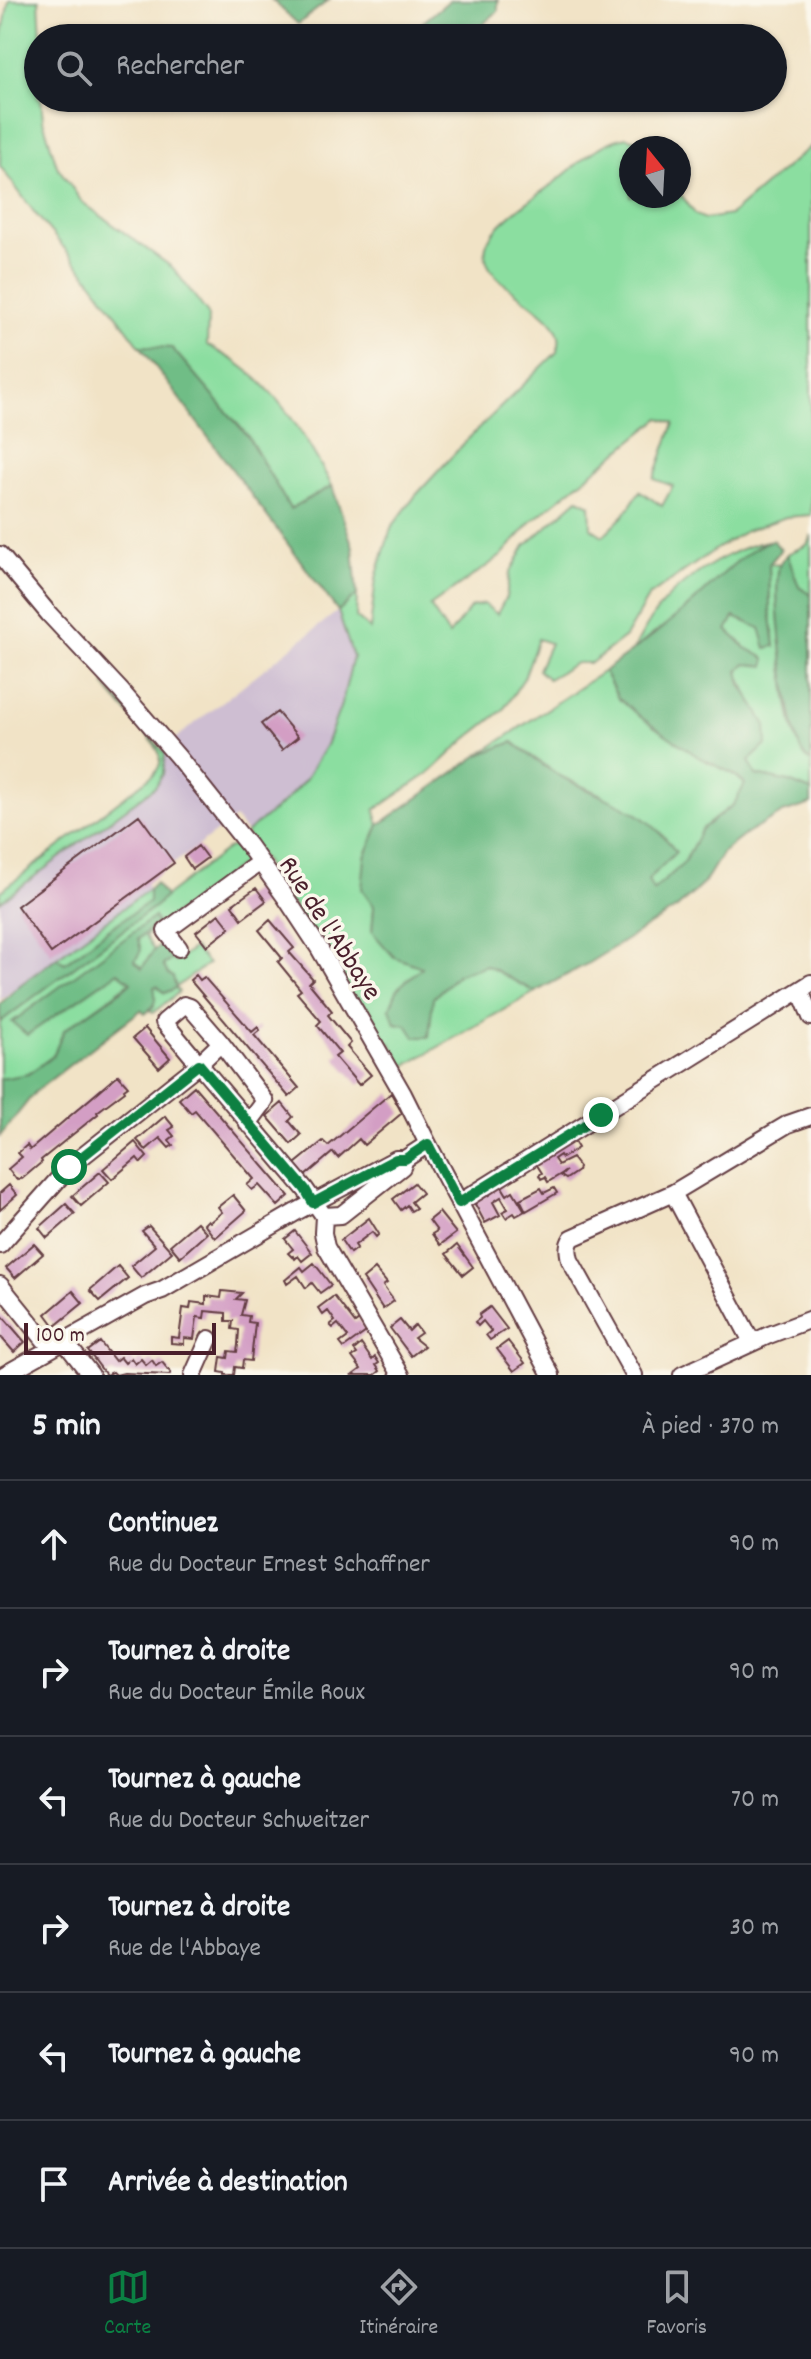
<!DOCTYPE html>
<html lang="fr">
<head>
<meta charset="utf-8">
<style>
	body { margin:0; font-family:Dekko,sans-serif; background:#242831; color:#f1f3f6 }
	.compass { position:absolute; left:619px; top:136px; width:72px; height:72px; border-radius:50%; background:#171b24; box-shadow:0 2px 6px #0004; rotate:342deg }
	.scale { position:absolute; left:24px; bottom:20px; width:192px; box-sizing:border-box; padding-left:8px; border:4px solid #4a1f2b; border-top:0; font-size:22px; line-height:28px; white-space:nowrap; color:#4a1f2b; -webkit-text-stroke:6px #fbf7ec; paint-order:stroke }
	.stop { position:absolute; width:24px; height:24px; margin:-18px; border:6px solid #0b8043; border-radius:50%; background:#fff }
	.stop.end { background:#0b8043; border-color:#fff; box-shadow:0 2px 8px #0008 }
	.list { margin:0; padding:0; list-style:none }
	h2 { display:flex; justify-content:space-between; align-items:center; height:104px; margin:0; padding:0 32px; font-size:34px }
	h2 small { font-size:26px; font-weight:400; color:#9ea1a6 }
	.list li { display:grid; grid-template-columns:52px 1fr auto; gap:24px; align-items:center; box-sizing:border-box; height:128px; padding:0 32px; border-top:2px solid #363941 }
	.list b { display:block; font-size:30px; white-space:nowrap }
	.list p { margin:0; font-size:26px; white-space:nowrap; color:#9ea1a6 }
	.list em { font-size:26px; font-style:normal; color:#9ea1a6 }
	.icon { flex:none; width:44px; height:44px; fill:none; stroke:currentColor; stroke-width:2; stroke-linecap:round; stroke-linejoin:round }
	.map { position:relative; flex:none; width:811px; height:1375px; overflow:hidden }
	.search { position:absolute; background:#171b24; box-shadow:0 2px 6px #0004; left:24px; right:24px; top:24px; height:88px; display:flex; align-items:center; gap:20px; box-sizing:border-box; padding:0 28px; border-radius:44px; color:#9ea1a6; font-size:30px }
	.sheet { height:872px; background:#171b24 }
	nav { display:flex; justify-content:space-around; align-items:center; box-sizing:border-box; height:112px; border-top:2px solid #363941; background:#171b24; font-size:22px; color:#9ea1a6 }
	nav a { display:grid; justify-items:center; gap:4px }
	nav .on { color:#0b8043 }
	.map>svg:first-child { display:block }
</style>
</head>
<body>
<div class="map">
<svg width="811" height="1375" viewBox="0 0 811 1375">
	<rect width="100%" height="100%" fill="#fbf7ec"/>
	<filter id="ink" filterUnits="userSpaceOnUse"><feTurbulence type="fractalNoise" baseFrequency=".0125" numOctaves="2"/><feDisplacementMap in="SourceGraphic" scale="16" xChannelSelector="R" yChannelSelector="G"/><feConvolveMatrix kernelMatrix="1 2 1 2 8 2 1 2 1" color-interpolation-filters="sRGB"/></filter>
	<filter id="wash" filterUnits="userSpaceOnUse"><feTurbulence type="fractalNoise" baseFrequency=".006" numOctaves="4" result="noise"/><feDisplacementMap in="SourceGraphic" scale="32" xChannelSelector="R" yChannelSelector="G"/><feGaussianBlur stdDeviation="1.8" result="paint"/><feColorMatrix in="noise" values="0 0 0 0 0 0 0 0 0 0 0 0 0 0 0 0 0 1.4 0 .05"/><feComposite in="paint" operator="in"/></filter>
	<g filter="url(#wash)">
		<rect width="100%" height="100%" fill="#f1e3c6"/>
		<!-- industrial -->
		<path fill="#cebed2" d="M 338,611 L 353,657 L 342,702 L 326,745 L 305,780 L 285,801 L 246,833 L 235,818 L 146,884 L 149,889 L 0,1000 L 0,902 L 155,787 L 163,774 L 165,762 L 165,753 L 162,749 Z"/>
		<!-- green -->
		<path fill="#8bdea0" stroke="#6a7e66" stroke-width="2" fill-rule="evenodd" d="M 9,0 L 39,0 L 41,38 L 38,38 L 38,98 L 41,98 L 43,120 L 57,166 L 82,202 L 173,268 L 208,314 L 207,345 C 217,351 229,357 239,364 C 281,394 308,441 332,486 L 290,509 L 247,435 L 172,349 L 140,346 L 91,280 L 34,212 L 0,166 L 0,49 Z
			M 627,137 L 642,142 L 646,148 L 631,148 L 631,196 L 679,196 L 679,192 L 696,215 L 705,219 L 730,215 L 811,146 L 811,515 L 786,517 L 746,531 L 716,549 L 649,596 L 625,637 L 591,663 L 576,663 L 548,679 L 538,670 L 550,643 L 538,639 L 524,678 L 503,710 L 465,740 L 432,771 L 375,810 L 379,825 L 365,857 L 374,906 L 372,932 L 422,967 L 398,989 L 390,1008 L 433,998 L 458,974 L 486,965 L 535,992 L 396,1071 L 395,1053 L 391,1043 L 384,1044 L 378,1039 L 246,833 L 285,801 L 305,780 L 326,745 L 342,702 L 353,657 L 338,611 L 357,595 L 356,617 L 370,629 L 376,578 L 391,528 L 417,494 L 469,438 L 557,352 C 577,308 470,289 487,243 C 495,222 537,196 555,182 C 577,165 600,141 627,137 ZM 660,418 L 674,423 L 654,479 L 673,486 L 662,506 L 640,491 L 624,515 L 603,536 L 591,528 L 590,505 L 578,499 L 525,546 L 510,573 L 506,597 L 497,614 L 484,604 L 471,607 L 449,635 L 430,606 L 501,556 L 532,521 Z
			M 811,535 L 811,595 L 799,587 L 787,554 L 807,545 Z
			M 773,540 L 762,543 L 683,611 L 633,650 C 640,638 647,624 656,612 C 679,580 734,546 773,540 Z
			M 769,564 L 779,565 C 777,601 782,743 811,762 L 811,791 L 789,782 L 756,775 L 749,761 L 766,744 L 738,670 L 745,664 L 746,648 L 727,630 L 734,617 L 760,628 L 775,646 L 770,611 Z
			M 604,671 L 618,698 L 642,718 L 700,758 L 732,773 L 746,784 L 734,804 L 702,829 L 684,863 L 652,892 L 648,880 L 602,795 L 560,776 L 513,743 L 479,755 Z
			M 104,684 L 165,753 L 163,774 L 155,787 L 0,902 L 0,892 L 154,774 C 159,768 161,764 160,756 C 157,740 116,703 104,684 Z
			M 230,847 L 237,847 L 245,859 L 242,864 L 145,936 L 154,950 L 142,968 L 135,961 L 138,939 L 156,923 L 154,917 L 27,1035 L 118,972 L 131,982 L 65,1030 L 53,1056 L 27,1075 L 0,1079 L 0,1022 Z
			M 149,889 L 150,902 L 106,931 L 65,963 L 56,958 Z
			M 194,948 L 208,964 L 176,987 L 179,992 L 153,1013 L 150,1010 L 154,1006 L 154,987 L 168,974 L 163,965 L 172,959 L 175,962 Z"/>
		<!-- forest -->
		<path fill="#70bd86" stroke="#5d6e58" stroke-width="2" d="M 272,0 L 329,0 L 298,24 Z
			M 450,0 L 498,0 L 498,11 L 467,38 L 414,38 L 416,28 Z
			M 140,346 L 172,348 L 247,435 L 290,509 L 332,486 L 353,547 L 357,595 L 338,611 Z
			M 773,540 L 781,550 L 769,564 L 770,610 L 775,646 L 766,648 L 760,628 L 734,617 L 727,630 L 746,648 L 765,658 L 765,666 L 745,664 L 738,671 L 741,684 L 766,725 L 767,744 L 749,761 L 756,775 L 789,782 L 811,791 L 811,804 L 783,813 L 746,834 L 723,852 L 704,883 L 677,908 L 587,964 L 535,992 L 486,965 L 458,974 L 433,998 L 429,1037 L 415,1037 L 407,1025 L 395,1023 L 390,1008 L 398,988 L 422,967 L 394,957 L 372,932 L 374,906 L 362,889 L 365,857 L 379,825 L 479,755 L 513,742 C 527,754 542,765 558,775 C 604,801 644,805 676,852 L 648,880 L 653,891 L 684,863 L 702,829 L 734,804 L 745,784 L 732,773 L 700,758 L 642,718 L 618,698 L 604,671 C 631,652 659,632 684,610 C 711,588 741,550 773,540 Z
			M 787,554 L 799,587 L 811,595 L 811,762 C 806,758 802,754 800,748 C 789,722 770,586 780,564 C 782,560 785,557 787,554 Z
			M 155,883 L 165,896 L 157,905 L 0,1022 L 0,1004 L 20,985 L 56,958 L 65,963 L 106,931 L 149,902 L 149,889 Z
			M 154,917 L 157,923 L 138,939 L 141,950 L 135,961 L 142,968 L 154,950 L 161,945 L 172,959 L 163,965 L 168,974 L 173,977 L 176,988 L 165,993 L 157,986 L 154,987 C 157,1000 155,1006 145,1014 L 141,1010 L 36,1091 L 0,1136 L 0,1079 L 28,1074 L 53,1056 L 64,1030 L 122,990 L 131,982 L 118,972 L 27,1035 L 12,1022 Z"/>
		<g id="blocks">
			<!-- building -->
			<path fill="#d39ec4" d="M 277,712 L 298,737 L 282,750 L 261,724 Z
				M 139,815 L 174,863 L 51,953 L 17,906 Z
				M 198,846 L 207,858 L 192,869 L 184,857 Z
				M 256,888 L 266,901 L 242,919 L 232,905 Z
				M 219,914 L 230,928 L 207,946 L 196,932 Z
				M 270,920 L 294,948 L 289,952 L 313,979 L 309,983 L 332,1011 L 328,1015 L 351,1043 L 347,1047 L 371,1075 L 359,1085 L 335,1057 L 340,1053 L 317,1025 L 321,1021 L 297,993 L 301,990 L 278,962 L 282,958 L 259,930 Z
				M 196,975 L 200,980 L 204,977 L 252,1032 L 258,1027 L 260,1030 L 254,1035 L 299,1088 L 289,1097 L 190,980 Z
				M 145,1028 L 170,1058 L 159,1068 L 133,1038 Z
				M 118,1075 L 128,1086 L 124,1089 L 125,1091 L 97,1112 L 98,1114 L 41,1160 L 42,1162 L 22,1179 L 21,1178 L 17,1180 L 8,1169 L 22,1157 L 18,1153 L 27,1145 L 30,1150 Z
				M 194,1086 L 289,1196 L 278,1206 L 259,1185 L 252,1190 L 247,1185 L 254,1179 L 195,1110 L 191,1113 L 179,1099 Z
				M 391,1093 L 402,1113 L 364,1145 L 359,1139 L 338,1158 L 333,1152 L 305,1176 L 295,1164 L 323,1141 L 328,1146 Z
				M 282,1103 L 293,1117 L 289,1121 L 301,1135 L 291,1144 L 267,1116 Z
				M 165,1116 L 174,1127 L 169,1130 L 174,1136 L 169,1140 L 173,1145 L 169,1148 L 160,1138 L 146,1150 L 137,1140 Z
				M 572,1138 L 578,1148 L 562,1158 L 560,1155 L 554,1159 L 558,1165 L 572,1158 L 579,1167 L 578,1171 L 566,1179 L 561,1176 L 566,1171 L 548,1182 L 545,1177 L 541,1179 L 539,1175 L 542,1173 L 535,1162 Z
				M 135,1142 L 147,1157 L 141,1163 L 137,1158 L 112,1179 L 103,1169 Z
				M 100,1172 L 109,1182 L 81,1206 L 72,1196 Z
				M 414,1183 L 422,1193 L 411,1202 L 416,1208 L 411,1211 L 407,1205 L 401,1210 L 393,1199 Z
				M 9,1185 L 17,1195 L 0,1210 L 0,1193 Z
				M 501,1185 L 507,1195 L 513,1191 L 525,1211 L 516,1216 L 514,1213 L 506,1218 L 502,1212 L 508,1209 L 501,1197 L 493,1202 L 500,1215 L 485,1223 L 474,1202 Z
				M 541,1188 L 544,1193 L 554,1188 L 557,1193 L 526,1211 L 520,1199 Z
				M 233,1195 L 246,1211 L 215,1238 L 204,1224 L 208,1220 L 210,1222 L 222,1212 L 218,1207 Z
				M 66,1204 L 75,1214 L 47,1238 L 39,1228 Z
				M 439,1212 L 456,1233 L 440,1245 L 432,1234 L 437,1231 L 429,1220 Z
				M 369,1218 L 379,1234 L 376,1237 L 372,1232 L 355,1245 L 357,1248 L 350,1253 L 341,1240 Z
				M 197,1222 L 207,1233 L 180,1257 L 170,1245 Z
				M 149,1226 L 172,1252 L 141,1278 L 131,1266 L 155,1246 L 142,1231 Z
				M 295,1231 L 312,1253 L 302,1261 L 298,1256 L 295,1259 L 293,1256 L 292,1257 L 288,1253 L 293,1249 L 285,1239 Z
				M 34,1244 L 43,1254 L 15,1278 L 6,1268 Z
				M 457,1245 L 473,1267 L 463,1275 L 446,1254 Z
				M 314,1263 L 331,1285 L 320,1293 L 312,1283 L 306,1288 L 298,1276 L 287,1284 L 285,1280 L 301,1267 L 304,1271 Z
				M 118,1266 L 128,1278 L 100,1301 L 90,1290 Z
				M 375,1269 L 387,1283 L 383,1286 L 394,1301 L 383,1309 L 363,1279 Z
				M 73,1291 L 83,1303 L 55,1326 L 46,1314 Z
				M 222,1291 L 242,1293 L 236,1299 L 245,1300 L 241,1315 L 249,1316 L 248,1322 L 255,1323 L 251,1361 L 243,1360 L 242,1368 L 235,1367 L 234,1375 L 225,1375 L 225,1373 L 219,1372 L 221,1357 L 228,1358 L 229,1351 L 237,1352 L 238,1345 L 239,1330 L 232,1329 L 233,1321 L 226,1321 L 226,1313 L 205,1311 L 204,1318 L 197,1317 L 194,1339 L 184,1338 L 184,1344 L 171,1343 L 171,1337 L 179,1338 L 183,1308 L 190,1309 L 191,1302 L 206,1304 L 206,1296 L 221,1298 Z
				M 334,1296 L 355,1323 L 359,1320 L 366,1332 L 344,1348 L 340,1343 L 348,1337 L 338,1324 L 333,1328 L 330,1325 L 335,1321 L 328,1311 L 323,1315 L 318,1308 Z
				M 490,1307 L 507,1329 L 490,1340 L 486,1335 L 491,1331 L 483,1321 L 478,1326 L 475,1322 L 480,1318 L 479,1315 Z
				M 0,1313 L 25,1342 L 14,1352 L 0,1336 Z
				M 400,1320 L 409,1331 L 415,1325 L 421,1333 L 414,1338 L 424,1346 L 411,1356 L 390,1328 Z
				M 508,1341 L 525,1363 L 514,1371 L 497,1349 Z
				M 100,1342 L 115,1361 L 120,1357 L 125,1363 L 131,1358 L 135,1364 L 141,1359 L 146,1365 L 152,1360 L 156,1366 L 162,1362 L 171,1373 L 169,1375 L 124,1373 L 116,1375 L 113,1372 L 106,1375 L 88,1351 Z
				M 361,1344 L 372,1360 L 375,1357 L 379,1363 L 376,1365 L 380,1371 L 375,1375 L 353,1375 L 361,1369 L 352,1357 L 357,1354 L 354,1350 Z"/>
		</g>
	</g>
	<g filter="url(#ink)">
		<use href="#blocks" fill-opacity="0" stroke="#633c42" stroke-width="2"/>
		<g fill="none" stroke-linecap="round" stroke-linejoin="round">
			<!-- street casing -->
			<g stroke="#633c42" stroke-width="20">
				<path id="street" d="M 0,555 L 49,614 L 121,691 L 178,757 L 248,845 L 286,898 L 319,948 L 403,1094 L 428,1144 L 551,1375
					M 179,948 L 166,931 L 260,862
					M 800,990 L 811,1017
					M 248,1124 L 265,1101 L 221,1043 L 199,1064 L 305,1189 L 324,1216 L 323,1233 L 326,1247 L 401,1375
					M 673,1193 L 752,1342
					M 459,1203 L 811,983
					M 324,1216 L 341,1215 L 402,1167 L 405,1159
					M 0,1245 L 69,1167 L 199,1064 L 164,1022 L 184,1005 L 190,1007 L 221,1043
					M 0,1285 L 51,1348
					M 64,1341 L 91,1375
					M 4,1375 L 145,1296 L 162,1290 L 296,1212 L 396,1159 L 405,1159 L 428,1144
					M 193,1375 L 209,1339
					M 634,1375 L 570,1260 C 568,1251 567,1246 572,1238 L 673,1193 L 788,1124 L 811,1116
					M 682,1375 L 769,1335 L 811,1319"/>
			</g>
			<!-- street -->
			<use href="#street" stroke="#fff" stroke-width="16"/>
		</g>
	</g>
	<g fill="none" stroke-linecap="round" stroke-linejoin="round" filter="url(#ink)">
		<!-- route -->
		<path stroke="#0b8043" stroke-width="10" d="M 69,1167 L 199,1064 L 305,1189 L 313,1203 L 396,1159 L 405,1159 L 428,1144 L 459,1203 L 601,1115"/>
	</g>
	<g text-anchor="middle" stroke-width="7" stroke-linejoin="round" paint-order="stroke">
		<!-- street labels -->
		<g font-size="28" fill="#4a1f2b" stroke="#fbf7ec">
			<text transform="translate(332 927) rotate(57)" y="10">Rue de l'Abbaye</text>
		</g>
	</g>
</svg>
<svg class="compass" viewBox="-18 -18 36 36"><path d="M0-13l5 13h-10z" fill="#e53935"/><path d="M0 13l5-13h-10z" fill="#9ea1a6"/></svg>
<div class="scale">100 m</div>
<div class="stop" style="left:69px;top:1167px"></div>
<div class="stop end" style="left:601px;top:1115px"></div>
<div class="search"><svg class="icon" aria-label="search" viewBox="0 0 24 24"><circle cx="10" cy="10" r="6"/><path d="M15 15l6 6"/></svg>Rechercher</div>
</div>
<section class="sheet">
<h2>5 min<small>À pied · 370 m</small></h2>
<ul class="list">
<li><svg class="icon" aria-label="ahead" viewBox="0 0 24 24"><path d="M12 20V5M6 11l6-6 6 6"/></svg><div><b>Continuez</b><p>Rue du Docteur Ernest Schaffner</p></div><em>90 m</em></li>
<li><svg class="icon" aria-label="right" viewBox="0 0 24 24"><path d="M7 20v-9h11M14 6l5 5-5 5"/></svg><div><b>Tournez à droite</b><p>Rue du Docteur Émile Roux</p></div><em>90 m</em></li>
<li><svg class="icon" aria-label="left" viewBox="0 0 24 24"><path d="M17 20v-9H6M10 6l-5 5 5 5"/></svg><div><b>Tournez à gauche</b><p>Rue du Docteur Schweitzer</p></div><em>70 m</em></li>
<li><svg class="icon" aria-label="right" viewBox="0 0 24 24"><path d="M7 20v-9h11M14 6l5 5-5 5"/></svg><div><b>Tournez à droite</b><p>Rue de l'Abbaye</p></div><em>30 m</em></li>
<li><svg class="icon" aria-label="left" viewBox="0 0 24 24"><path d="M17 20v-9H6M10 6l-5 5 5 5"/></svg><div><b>Tournez à gauche</b></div><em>90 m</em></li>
<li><svg class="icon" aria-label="arrive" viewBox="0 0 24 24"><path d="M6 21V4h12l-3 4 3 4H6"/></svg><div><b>Arrivée à destination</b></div></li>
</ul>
</section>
<nav>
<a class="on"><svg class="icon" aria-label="map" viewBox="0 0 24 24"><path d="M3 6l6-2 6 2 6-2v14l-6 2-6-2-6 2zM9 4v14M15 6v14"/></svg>Carte</a>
<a><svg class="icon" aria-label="directions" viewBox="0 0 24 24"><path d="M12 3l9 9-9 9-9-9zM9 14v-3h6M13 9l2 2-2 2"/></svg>Itinéraire</a>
<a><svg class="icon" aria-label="saved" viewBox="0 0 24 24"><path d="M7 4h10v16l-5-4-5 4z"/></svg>Favoris</a>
</nav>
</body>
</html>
